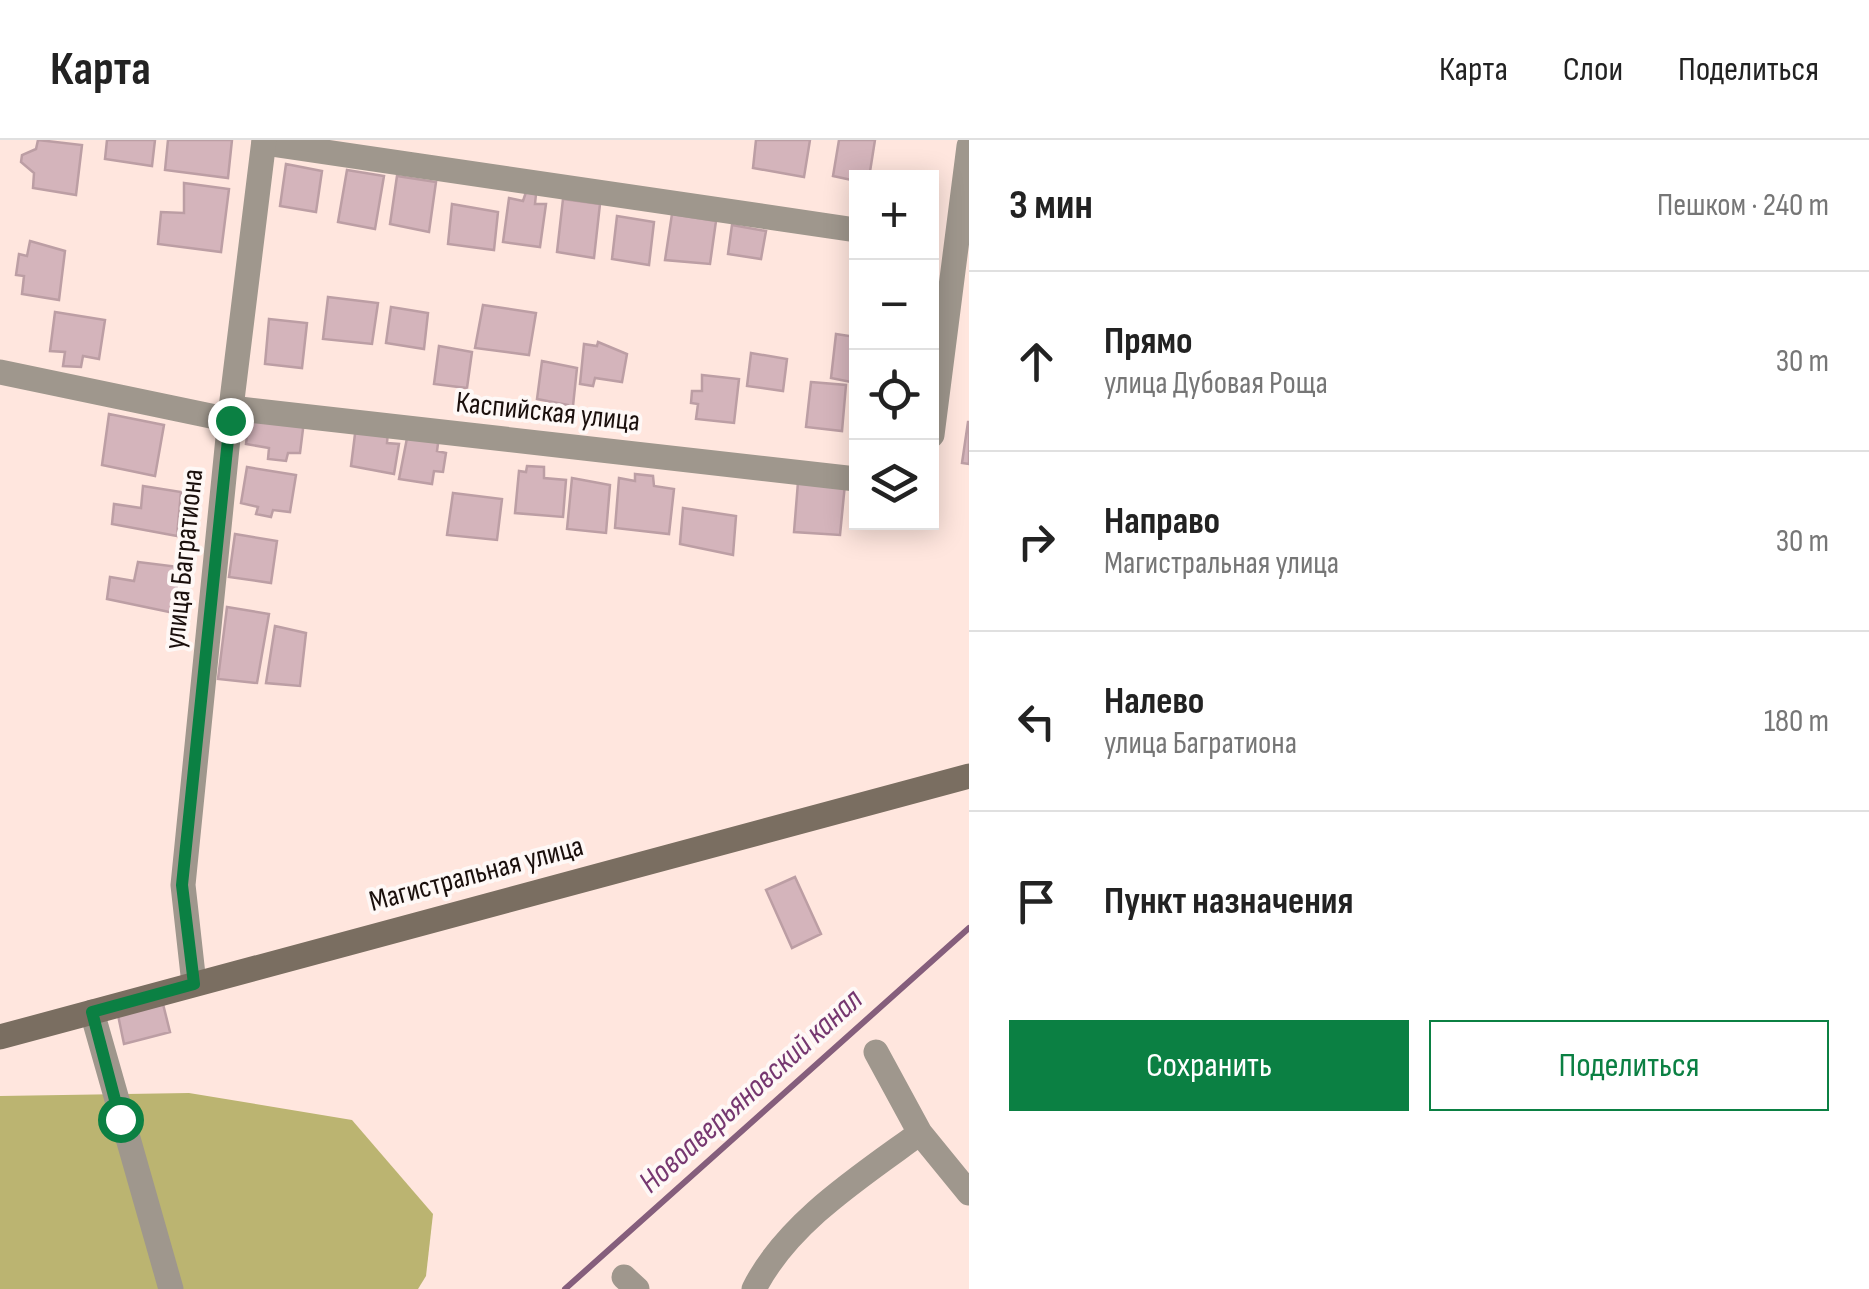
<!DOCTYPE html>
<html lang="ru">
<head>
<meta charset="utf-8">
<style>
	body { margin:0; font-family:"Sofia Sans Condensed",sans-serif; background:#f2f2f2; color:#222 }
	.controls { position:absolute; right:30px; top:30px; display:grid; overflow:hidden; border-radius:0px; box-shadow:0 5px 25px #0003 }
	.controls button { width:90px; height:90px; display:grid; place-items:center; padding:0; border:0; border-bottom:2px solid #e0e0e0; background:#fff; color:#222; font:50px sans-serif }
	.stop { position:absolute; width:30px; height:30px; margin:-22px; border:8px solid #0b8043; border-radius:50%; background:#fff }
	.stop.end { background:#0b8043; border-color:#fff; box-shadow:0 2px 10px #0008 }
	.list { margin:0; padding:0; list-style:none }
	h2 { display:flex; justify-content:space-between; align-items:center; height:130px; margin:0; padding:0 40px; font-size:42px }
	h2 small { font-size:32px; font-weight:400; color:#767676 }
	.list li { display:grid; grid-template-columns:65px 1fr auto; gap:30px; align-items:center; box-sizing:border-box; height:180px; padding:0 40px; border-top:2px solid #e0e0e0 }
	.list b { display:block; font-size:38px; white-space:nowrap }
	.list p { margin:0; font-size:32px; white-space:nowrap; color:#767676 }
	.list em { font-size:32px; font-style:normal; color:#767676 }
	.actions { display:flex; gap:20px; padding:30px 40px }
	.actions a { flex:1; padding:22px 0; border:2px solid #0b8043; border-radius:0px; text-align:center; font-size:35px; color:#0b8043 }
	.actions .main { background:#0b8043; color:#fff }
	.icon { flex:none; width:55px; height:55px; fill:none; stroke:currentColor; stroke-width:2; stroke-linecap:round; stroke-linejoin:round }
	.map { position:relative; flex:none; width:969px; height:1149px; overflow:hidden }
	header { display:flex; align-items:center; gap:60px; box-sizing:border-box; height:140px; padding:0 50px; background:#fff; border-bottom:2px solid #e0e0e0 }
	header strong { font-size:48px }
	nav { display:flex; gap:55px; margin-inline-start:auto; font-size:35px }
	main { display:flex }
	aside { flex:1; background:#fff }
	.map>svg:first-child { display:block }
</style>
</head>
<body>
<header>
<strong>Карта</strong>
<nav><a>Карта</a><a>Слои</a><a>Поделиться</a></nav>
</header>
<main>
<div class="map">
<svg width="969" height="1149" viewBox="0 0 969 1149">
	<rect width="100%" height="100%" fill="#ffe6de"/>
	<!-- forest -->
	<path fill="#bbb471" d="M 189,953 L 352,980 L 433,1074 L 426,1136 L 418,1149 L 0,1149 L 0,956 Z"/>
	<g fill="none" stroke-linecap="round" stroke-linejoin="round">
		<!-- stream -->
		<path stroke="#855e7c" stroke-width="6" d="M 565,1149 L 969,788"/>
	</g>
	<!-- building -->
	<path fill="#d4b4bb" stroke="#bc9ea4" stroke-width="2.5" d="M 38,0 L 82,5 L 76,55 L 33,48 L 34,33 L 21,22 L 22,15 L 36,9 Z
		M 107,0 L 155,0 L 152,26 L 105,19 Z
		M 168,0 L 232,0 L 228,38 L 165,30 Z
		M 756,0 L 810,0 L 804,37 L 753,28 Z
		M 839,0 L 875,0 L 869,38 L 856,41 L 833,36 Z
		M 286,24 L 322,31 L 316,72 L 280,66 Z
		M 347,30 L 384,36 L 375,89 L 338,82 Z
		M 397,36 L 436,42 L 429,92 L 390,84 Z
		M 184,43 L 229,49 L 221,112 L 158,104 L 161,72 L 184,73 Z
		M 526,52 L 536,54 L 535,64 L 546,64 L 540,107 L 503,102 L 509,58 L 523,61 Z
		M 563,59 L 600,64 L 594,118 L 557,112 Z
		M 452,64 L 498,72 L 494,110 L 448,104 Z
		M 672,74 L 716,81 L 710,124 L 665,120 Z
		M 617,76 L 654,82 L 649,125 L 612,119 Z
		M 732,85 L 766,91 L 761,119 L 728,114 Z
		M 30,101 L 65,111 L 59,160 L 22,154 L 24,136 L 16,135 L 19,114 L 27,116 Z
		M 328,157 L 378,163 L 372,204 L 323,199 Z
		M 483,165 L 536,173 L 529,215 L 475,208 Z
		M 391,167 L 428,173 L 424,209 L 386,203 Z
		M 55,172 L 105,180 L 99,219 L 83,216 L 81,227 L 63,226 L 65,212 L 50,211 Z
		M 269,179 L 307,183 L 302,228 L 265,224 Z
		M 836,194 L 856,197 L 856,243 L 831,238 Z
		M 598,202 L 627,214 L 622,242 L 595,238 L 593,246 L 580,244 L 584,204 L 597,206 Z
		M 439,206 L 472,212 L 467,248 L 434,244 Z
		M 751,213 L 787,219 L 783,251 L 747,246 Z
		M 542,221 L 577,228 L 573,266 L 537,259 Z
		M 702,235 L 739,239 L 734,283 L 696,279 L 698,264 L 691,263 L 692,251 L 702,251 Z
		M 811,242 L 846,245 L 842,291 L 806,287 Z
		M 109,274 L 164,285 L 155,336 L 102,325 Z
		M 250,274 L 304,281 L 300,313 L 288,313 L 286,321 L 268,319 L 269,308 L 246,304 Z
		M 968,282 L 969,282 L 969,324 L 962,323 Z
		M 356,286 L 388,291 L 387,303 L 399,304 L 394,334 L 351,326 Z
		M 408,293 L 439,296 L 437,311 L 446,313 L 443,332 L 434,331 L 432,344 L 399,339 Z
		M 527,326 L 544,327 L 544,338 L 566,340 L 563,377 L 515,373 L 519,331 L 526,332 Z
		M 247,327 L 296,335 L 290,372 L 273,370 L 271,377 L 256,374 L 258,367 L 241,363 Z
		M 635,334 L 653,336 L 654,346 L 674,349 L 669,394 L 615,388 L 619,338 L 635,341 Z
		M 572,338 L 610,345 L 606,393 L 567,389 Z
		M 798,342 L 845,344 L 840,395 L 794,392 Z
		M 143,346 L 181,352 L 177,396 L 112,384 L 114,364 L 141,368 Z
		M 453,353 L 502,359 L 497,400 L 447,395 Z
		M 683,368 L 736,376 L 733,415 L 680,404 Z
		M 235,394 L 277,401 L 271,443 L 229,437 Z
		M 138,422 L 179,427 L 174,473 L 107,459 L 110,437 L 134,441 Z
		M 227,467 L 269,474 L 257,543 L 218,539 Z
		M 275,486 L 306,493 L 300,546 L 266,543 Z
		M 795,737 L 821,794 L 792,808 L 766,750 Z
		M 163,864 L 170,892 L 124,904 L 118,875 Z"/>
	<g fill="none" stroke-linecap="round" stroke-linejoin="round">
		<!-- minor -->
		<path stroke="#9f978d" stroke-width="25" d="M 264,3 L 856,90
			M 0,232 L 230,280
			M 231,268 L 856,339
			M 932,295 L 969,6
			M 92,872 L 171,1149
			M 876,912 L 920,993 L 969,1053
			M 624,1137 L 637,1149
			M 754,1149 C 787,1083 861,1036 920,993"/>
		<!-- tertiary -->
		<path stroke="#9f978d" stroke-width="25" d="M 194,844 L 183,745 L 231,268 L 264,0"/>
		<!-- secondary -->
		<path stroke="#7a6e61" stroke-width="25" d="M 0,897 L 969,636"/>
	</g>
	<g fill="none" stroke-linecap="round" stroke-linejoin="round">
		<!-- route -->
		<path stroke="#0b8043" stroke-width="12" d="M 120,979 L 92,872 L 194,844 L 182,745 L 230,280"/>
	</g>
	<g text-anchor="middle" stroke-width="8" stroke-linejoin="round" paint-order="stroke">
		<!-- street labels -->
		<g font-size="30" fill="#1a0f0c" stroke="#fef8f6">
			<text transform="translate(548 271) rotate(6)" y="10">Каспийская улица</text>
			<text transform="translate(183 419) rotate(-84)" y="10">улица Багратиона</text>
			<text transform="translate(476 733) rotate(-15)" y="10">Магистральная улица</text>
		</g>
		<!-- water labels -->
		<g font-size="32" font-style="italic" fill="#763770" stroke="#fef8f6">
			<text transform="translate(750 950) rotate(-42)" y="11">Новоаверьяновский канал</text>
		</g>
	</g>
</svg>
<div class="controls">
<button>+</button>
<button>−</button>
<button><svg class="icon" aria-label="locate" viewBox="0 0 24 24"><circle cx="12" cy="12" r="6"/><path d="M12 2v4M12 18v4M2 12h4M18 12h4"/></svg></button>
<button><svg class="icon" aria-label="layers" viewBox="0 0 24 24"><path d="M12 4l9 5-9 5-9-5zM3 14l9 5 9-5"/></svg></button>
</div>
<div class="stop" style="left:120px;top:979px"></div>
<div class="stop end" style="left:230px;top:280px"></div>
</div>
<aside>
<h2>3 мин<small>Пешком · 240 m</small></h2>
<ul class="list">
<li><svg class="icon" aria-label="ahead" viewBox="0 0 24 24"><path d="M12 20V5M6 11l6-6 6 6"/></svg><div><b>Прямо</b><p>улица Дубовая Роща</p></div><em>30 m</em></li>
<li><svg class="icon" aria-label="right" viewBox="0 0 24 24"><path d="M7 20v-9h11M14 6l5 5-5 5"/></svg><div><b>Направо</b><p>Магистральная улица</p></div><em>30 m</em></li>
<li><svg class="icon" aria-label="left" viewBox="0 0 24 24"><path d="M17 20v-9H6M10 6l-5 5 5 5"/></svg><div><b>Налево</b><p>улица Багратиона</p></div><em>180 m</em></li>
<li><svg class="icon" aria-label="arrive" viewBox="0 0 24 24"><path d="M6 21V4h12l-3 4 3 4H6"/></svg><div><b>Пункт назначения</b></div></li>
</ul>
<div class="actions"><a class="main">Сохранить</a><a>Поделиться</a></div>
</aside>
</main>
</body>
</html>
